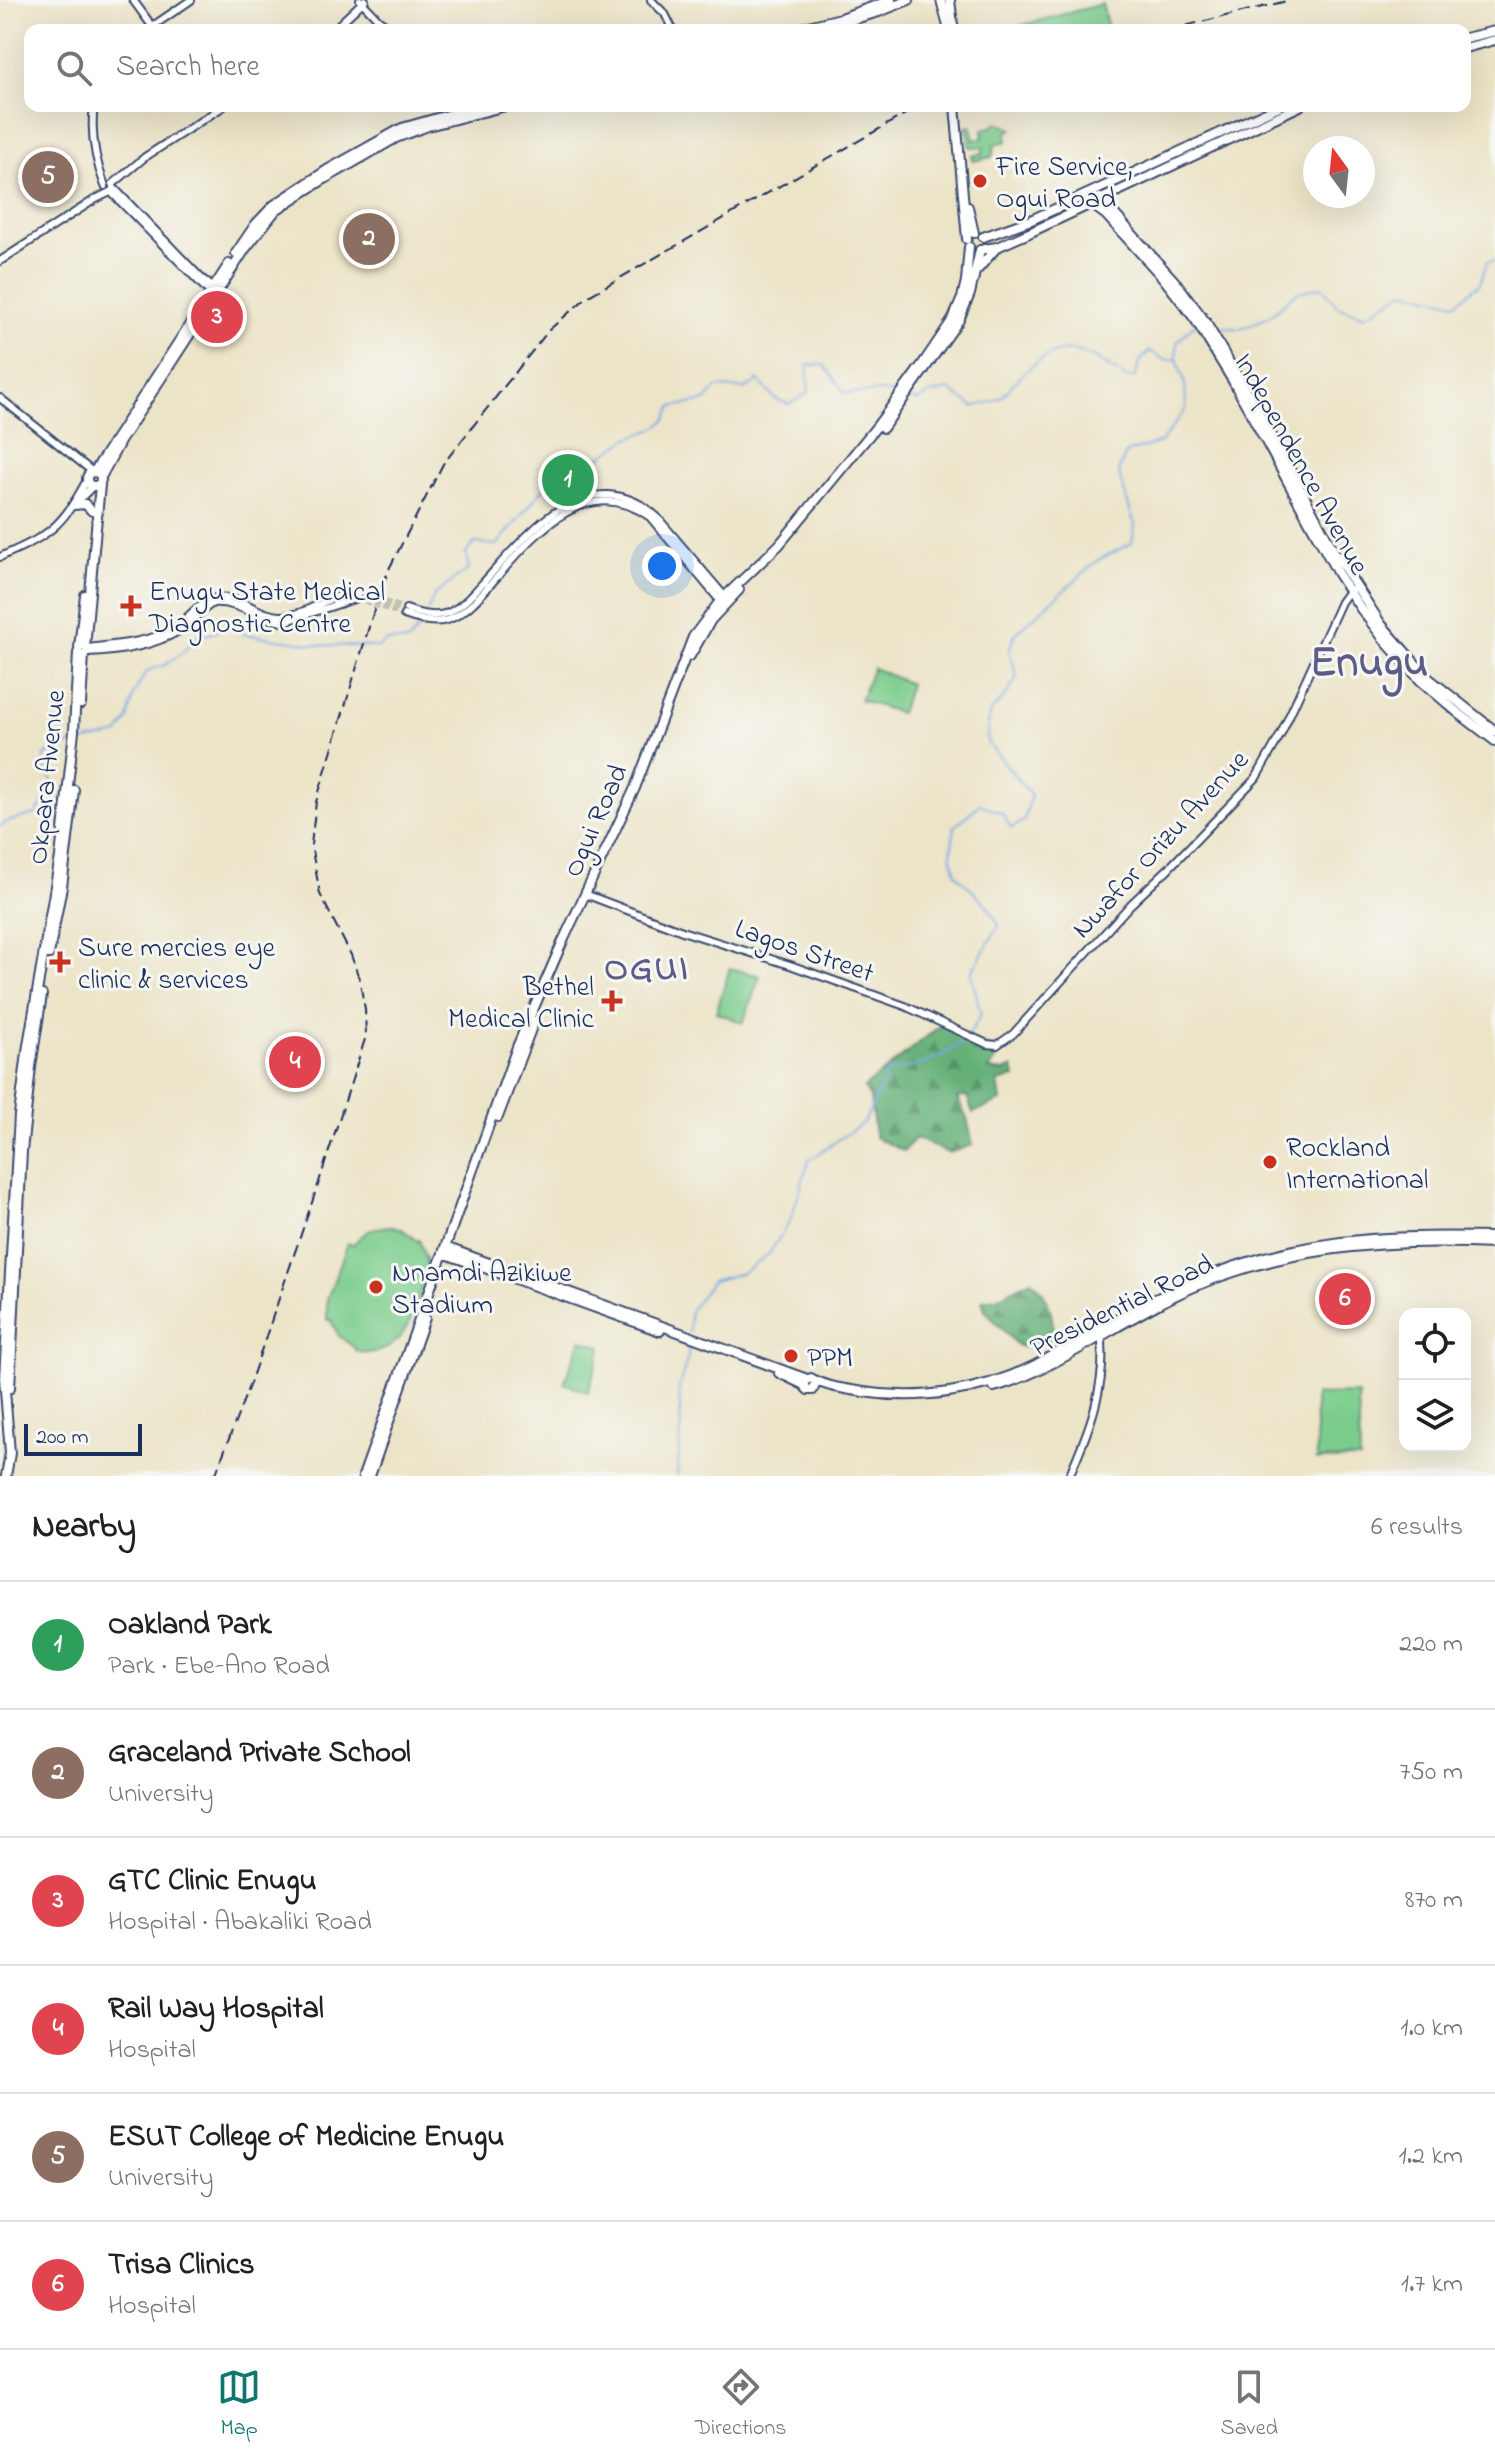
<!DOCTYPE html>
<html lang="en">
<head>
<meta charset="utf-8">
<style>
	body { margin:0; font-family:"Indie Flower",sans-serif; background:#f6f6f6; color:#202124 }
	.controls { position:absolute; right:24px; bottom:24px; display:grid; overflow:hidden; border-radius:16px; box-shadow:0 8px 32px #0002 }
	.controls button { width:72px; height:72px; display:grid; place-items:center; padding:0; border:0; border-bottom:2px solid #e0e0e0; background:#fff; color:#202124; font:40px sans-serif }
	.compass { position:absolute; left:1303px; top:136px; width:72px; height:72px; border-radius:50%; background:#fff; box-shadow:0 8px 32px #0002; rotate:345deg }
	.scale { position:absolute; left:24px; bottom:20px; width:118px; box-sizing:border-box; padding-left:8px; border:4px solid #1b2f5e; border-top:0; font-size:22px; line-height:28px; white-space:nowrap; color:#1b2f5e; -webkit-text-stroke:6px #f6f6f2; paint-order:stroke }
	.you { position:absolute; left:662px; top:566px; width:28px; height:28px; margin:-20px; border:6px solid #fff; border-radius:50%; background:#1a73e8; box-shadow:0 0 0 12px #1a73e833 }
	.badge { display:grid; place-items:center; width:52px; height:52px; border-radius:50%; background:#0f766e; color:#fff; font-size:26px; font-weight:700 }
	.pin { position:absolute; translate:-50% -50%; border:4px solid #fff; box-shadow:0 2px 8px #0006 }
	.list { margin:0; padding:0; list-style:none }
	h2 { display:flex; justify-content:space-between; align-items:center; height:104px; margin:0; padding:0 32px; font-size:34px }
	h2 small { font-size:26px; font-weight:400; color:#757577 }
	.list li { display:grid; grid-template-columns:52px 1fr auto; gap:24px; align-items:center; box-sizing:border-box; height:128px; padding:0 32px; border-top:2px solid #e0e0e0 }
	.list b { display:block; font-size:30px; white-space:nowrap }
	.list p { margin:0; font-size:26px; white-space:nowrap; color:#757577 }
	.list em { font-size:26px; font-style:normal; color:#757577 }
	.icon { flex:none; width:44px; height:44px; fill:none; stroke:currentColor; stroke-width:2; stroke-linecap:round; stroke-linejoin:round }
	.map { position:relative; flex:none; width:1495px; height:1476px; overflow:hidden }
	.search { position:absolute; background:#fff; box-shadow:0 8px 32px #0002; left:24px; right:24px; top:24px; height:88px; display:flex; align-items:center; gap:20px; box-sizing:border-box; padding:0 28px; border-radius:16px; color:#757577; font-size:30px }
	.sheet { height:872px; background:#fff }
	nav { display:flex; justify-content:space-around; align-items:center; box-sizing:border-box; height:112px; border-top:2px solid #e0e0e0; background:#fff; font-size:22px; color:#757577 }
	nav a { display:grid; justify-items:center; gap:4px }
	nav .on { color:#0f766e }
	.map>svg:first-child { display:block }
</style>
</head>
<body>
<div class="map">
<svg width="1495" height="1476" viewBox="0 0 1495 1476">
	<defs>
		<pattern id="forest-firs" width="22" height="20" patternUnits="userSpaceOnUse" patternTransform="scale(2)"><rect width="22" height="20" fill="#65b078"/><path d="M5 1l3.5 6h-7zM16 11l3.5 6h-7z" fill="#529066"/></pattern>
	</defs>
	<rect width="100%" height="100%" fill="#f6f6f2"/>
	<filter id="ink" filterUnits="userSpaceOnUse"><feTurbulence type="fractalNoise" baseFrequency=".0125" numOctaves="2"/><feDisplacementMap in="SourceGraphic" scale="16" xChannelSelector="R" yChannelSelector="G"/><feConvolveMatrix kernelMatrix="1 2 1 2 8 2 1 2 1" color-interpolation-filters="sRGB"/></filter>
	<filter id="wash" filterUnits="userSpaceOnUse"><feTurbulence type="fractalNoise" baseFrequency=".006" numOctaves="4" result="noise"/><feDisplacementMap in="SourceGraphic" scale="32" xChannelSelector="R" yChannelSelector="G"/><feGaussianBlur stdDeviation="1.8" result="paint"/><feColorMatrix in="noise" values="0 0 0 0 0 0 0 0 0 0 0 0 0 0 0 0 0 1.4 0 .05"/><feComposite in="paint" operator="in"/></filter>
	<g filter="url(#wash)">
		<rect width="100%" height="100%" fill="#ece4c7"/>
		<!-- green -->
		<path fill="#7ccd8d" stroke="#4c7e76" stroke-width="2" d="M 1102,4 L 1108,28 L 1100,30 L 1004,30 Z
			M 997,122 L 1012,129 L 1006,133 L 1007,141 L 995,144 L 992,157 L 973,161 L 972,156 L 983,153 L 983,147 L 970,147 L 966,127 L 971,126 L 974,140 L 983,138 L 983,129 L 994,126 Z
			M 873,668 L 910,684 L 900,713 L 860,700 Z
			M 730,968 L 760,976 L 743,1023 L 716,1012 Z
			M 392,1226 L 402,1229 L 417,1241 L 419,1240 L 426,1259 L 427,1268 C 416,1306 406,1363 355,1351 L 355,1348 L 339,1336 L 330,1319 L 327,1320 L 327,1299 L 348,1243 L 353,1245 C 364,1231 374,1227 392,1226 Z
			M 581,1340 L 602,1347 L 588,1392 L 564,1383 Z
			M 1358,1394 L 1360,1459 L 1317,1460 L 1315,1395 Z"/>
		<!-- forest -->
		<path fill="url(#forest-firs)" stroke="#40706b" stroke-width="2" d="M 941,1025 L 1000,1053 L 989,1070 L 1003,1072 L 1013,1067 L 1015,1077 L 998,1082 L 1001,1101 L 973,1113 L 967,1096 L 957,1098 L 967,1118 L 973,1145 L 948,1153 L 916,1138 L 903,1151 L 875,1137 L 870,1097 L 864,1088 Z
			M 1031,1280 C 1050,1293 1053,1317 1054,1339 L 1024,1347 L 1017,1345 L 985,1310 L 982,1300 L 996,1298 Z"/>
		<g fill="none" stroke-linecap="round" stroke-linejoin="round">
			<!-- stream -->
			<path stroke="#78a7e2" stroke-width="2" d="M 1211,326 L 1241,329 L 1268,317 L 1297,292 L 1322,287 L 1337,306 L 1365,316 L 1404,291 L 1456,303 L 1480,283 L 1487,262 L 1495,261
				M 908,398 L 918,401 L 930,394 L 949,390 L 974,407 C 981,404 991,403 998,399 C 1005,396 1010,386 1016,381 C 1061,336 1078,345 1126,378 L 1135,377 L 1140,361 L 1150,351 L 1165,360 L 1177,359
				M 428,611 L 434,595 L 469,569 L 466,553 L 474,543 L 497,545 L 548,483 L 558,461 L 568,451 L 583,460 L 601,457 L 629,438 L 654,429 L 666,420 L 672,407 L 705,401 L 718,387 L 746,389 L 758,380 L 775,399 L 789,404 L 809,392 L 807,365 L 824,365 L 845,393 C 864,394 876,389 894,394
				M 77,743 L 119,734 L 128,719 L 134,693 L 147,671 L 165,665 L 182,653 L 198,636 L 214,633 L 228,624 L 244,634 L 319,645 L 379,647 L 387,641 L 408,642 L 424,621
				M 0,826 L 9,821 L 36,814 L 55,785 L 42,765 L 46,754 L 71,744
				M 689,1332 L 690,1311 L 712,1281 L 742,1273 L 769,1254 L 791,1219 L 809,1160 L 864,1122 L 888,1072 C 913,1068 943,1059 963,1041 C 970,1035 975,1024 981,1015 L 971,973 L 999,925 L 988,906 L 956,874 L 951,854 L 955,826 L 980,804 L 1002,813 L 1011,828 L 1024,821 L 1031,795 L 987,742 L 989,713 L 1006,696 L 1017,677 L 1009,650 L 1015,634 L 1098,560 L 1132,543 L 1135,525 L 1118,472 L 1126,453 L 1161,442 L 1186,409 L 1185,383 L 1177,359 L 1177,343 L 1192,326 L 1196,326
				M 677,1476 L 681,1431 L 679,1387 L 688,1357 L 689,1339"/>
		</g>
	</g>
	<g filter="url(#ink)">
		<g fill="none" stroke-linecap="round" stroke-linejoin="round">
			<!-- secondary-tunnel -->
			<path stroke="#c2c0b2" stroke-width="6" stroke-dasharray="6 3" stroke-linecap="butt" d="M 359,593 L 406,609
				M 357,598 L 404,615"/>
			<!-- secondary casing -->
			<g stroke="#3a4a6e" stroke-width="10">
				<path id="secondary" d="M 133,0 L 152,26
					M 360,0 L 379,20 L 394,30
					M 651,0 L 665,14 L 673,30
					M 147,30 L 191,0
					M 333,30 L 365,0
					M 94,106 C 90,134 95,160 105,186
					M 113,184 L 145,157 L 224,106
					M 114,188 L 200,277 L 216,290
					M 111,192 L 212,295
					M 0,261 L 94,200 L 110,192
					M 0,398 L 93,472
					M 78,501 L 92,487
					M 0,557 C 50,535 61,528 87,480
					M 406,609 C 419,614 434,618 448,613 C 461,607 471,596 481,585 C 513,551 556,492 608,495 C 627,496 643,504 657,517 L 726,598
					M 404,615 C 418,620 438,625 452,618 C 470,610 484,591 497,577 C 537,532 587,472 650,517 L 722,603
					M 86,648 C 113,645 147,643 171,630 C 187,621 198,601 217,598 C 240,594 260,617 282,616 C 308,616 328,593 359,593
					M 87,653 C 117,652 153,646 179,631 C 191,623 200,611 213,603 C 238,601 259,620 284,622 L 357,598
					M 585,894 L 685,932 L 790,965 L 905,1006 L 987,1044 L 997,1045 L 1013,1034 L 1131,904 L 1168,869 L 1256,778 L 1281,734 L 1341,602 L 1349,591 L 1356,587
					M 1069,1476 C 1089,1431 1108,1383 1101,1333"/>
			</g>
			<!-- primary casing -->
			<g stroke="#3a4a6e" stroke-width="12">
				<path id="primary" d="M 941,0 L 949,30
					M 950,0 L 953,25
					M 792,30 L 841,18 L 891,0
					M 817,30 L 879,12 L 909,0
					M 1465,38 L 1495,31
					M 1465,48 L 1495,40
					M 955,106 L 967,239
					M 1085,195 L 1091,204 L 1106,215 L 1164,279 L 1195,319 L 1233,381 L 1338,574 L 1361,609 L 1386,642 L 1421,681 L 1457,712 L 1495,741
					M 1100,198 L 1178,285 L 1202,317
					M 968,207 L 974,233
					M 983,237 L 1031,220 L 1279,106
					M 984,249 L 997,247 L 1029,233 L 1300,106
					M 236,253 L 255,225 L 274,205 L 327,170 L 402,128 L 479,106
					M 978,269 L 997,247
					M 1205,321 L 1270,432 L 1336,555 L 1381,624 L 1427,677 L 1495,731
					M 883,428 L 959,320 L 970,294 L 980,250
					M87 479a7 7 0 1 1 14 0a7 7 0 1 1-14 0Z
					M 94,472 L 229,264
					M 101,477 L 121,440 L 246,248 L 276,210 L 323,180 L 396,138 L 428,126 L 506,106
					M 74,505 L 85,504 L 92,511
					M 85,647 L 100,485
					M 79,648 L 85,595
					M 690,656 L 711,620 L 739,590
					M 81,704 L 84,655
					M 49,954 L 62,887 L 74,790
					M 498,1117 L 534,1021
					M 445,1247 L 807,1379
					M 443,1253 L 660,1331
					M 779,1373 L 804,1385
					M 816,1382 L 813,1390 L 808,1390 L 805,1387 L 805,1381 L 811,1378 C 825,1387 846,1389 863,1392 C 921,1401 983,1391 1035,1365 C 1058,1353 1080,1338 1104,1326 C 1150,1300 1197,1278 1248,1262 C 1331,1236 1409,1235 1495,1237
					M 994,1387 C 1052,1371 1113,1326 1168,1299 C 1270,1248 1383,1238 1495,1244
					M 10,1388 L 22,1151 L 31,1067 L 42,995
					M 6,1476 L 10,1453 L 4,1378 L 19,1115 L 28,1045 L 60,857 L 74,731 L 78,653
					M 363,1476 L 517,1047 L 562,943 L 635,788 L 693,637 L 720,601 L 779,545 L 877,426 L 924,362 L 953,319 L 962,298 L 966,281 L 969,247
					M 370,1476 L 425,1318"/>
			</g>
			<!-- secondary -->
			<use href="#secondary" stroke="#fff" stroke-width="6"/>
			<!-- primary -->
			<use href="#primary" stroke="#fff" stroke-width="8"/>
			<!-- rail -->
			<path stroke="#1b2f5e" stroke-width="2" stroke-dasharray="12 6" stroke-linecap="butt" d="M 1168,30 L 1291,0
				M 215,1476 L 250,1383 L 319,1182 L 366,1036 L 365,1009 L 359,978 L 351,955 L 320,894 L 311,845 L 316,802 L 379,594 L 390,567 L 443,464 L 549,330 L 587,297 L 919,106"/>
		</g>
	</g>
	<!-- markers -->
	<g fill="#c8321e" stroke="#f6f6f2" stroke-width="3">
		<circle cx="980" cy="181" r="8"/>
		<path d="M127 594h8v8h8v8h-8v8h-8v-8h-8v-8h8z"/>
		<path d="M56 950h8v8h8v8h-8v8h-8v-8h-8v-8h8z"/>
		<path d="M608 989h8v8h8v8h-8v8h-8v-8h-8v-8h8z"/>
		<circle cx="1270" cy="1162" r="8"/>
		<circle cx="376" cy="1287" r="8"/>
		<circle cx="791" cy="1356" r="8"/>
	</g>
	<g text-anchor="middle" stroke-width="6" stroke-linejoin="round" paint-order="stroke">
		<!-- poi labels -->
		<g font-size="28" fill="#1b2f5e" stroke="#f6f6f2" text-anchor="start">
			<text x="996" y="175">Fire Service,<tspan x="996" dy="32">Ogui Road</tspan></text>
			<text x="149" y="600">Enugu State Medical<tspan x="149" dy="32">Diagnostic Centre</tspan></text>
			<text x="78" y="956">Sure mercies eye<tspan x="78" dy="32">clinic &amp; services</tspan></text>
			<text x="594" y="995" text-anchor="end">Bethel<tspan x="594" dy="32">Medical Clinic</tspan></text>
			<text x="1286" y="1156">Rockland<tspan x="1286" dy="32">International</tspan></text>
			<text x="392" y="1281">Nnamdi Azikiwe<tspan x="392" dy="32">Stadium</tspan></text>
			<text x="807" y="1366">PPM</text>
		</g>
		<!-- street labels -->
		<g font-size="28" fill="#1b2f5e" stroke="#f6f6f2">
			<text transform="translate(1303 463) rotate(61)" y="10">Independence Avenue</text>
			<text transform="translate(45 777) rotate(-84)" y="10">Okpara Avenue</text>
			<text transform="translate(594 820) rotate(-66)" y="10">Ogui Road</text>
			<text transform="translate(1159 843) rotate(-47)" y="10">Nwafor Orizu Avenue</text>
			<text transform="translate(805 949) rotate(19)" y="10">Lagos Street</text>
			<text transform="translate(1121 1304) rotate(-26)" y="10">Presidential Road</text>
		</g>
		<!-- district labels -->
		<g font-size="36" font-weight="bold" letter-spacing="2" fill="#5b5d88" stroke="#f6f6f2">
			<text x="647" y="979">OGUI</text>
		</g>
		<!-- town labels -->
		<g font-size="44" font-weight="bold" fill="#5b5d88" stroke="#f6f6f2">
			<text x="1369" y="675">Enugu</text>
		</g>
	</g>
</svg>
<div class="controls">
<button><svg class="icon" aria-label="locate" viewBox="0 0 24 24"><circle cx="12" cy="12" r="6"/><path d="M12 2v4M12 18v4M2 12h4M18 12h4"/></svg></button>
<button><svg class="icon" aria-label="layers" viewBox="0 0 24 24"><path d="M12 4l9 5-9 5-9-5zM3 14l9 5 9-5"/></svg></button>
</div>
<svg class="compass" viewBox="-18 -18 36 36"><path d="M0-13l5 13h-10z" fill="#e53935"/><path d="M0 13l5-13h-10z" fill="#757577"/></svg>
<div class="scale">200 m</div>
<div class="you"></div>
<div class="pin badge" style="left:568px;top:480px;background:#2e9e5b">1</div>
<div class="pin badge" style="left:369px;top:239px;background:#8d6e63">2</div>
<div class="pin badge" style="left:217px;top:317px;background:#e0444e">3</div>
<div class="pin badge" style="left:295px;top:1062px;background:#e0444e">4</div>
<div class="pin badge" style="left:48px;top:177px;background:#8d6e63">5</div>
<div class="pin badge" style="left:1345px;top:1299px;background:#e0444e">6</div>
<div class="search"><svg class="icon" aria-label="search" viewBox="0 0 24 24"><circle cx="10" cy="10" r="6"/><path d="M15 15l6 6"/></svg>Search here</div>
</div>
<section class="sheet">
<h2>Nearby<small>6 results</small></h2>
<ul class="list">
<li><span class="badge" style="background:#2e9e5b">1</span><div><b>Oakland Park</b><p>Park · Ebe-Ano Road</p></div><em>220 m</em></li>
<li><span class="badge" style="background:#8d6e63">2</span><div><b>Graceland Private School</b><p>University</p></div><em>750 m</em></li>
<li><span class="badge" style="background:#e0444e">3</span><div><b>GTC Clinic Enugu</b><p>Hospital · Abakaliki Road</p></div><em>870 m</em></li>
<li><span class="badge" style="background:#e0444e">4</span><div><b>Rail Way Hospital</b><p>Hospital</p></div><em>1.0 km</em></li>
<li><span class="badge" style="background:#8d6e63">5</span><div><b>ESUT College of Medicine Enugu</b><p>University</p></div><em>1.2 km</em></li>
<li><span class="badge" style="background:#e0444e">6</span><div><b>Trisa Clinics</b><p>Hospital</p></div><em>1.7 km</em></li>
</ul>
</section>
<nav>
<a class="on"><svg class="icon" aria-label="map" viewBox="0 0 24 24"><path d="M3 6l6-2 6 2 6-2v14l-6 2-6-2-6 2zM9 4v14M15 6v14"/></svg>Map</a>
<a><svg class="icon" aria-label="directions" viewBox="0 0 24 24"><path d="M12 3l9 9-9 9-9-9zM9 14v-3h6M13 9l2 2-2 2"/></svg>Directions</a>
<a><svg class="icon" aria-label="saved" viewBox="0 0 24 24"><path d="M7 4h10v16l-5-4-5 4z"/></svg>Saved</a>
</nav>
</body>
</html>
